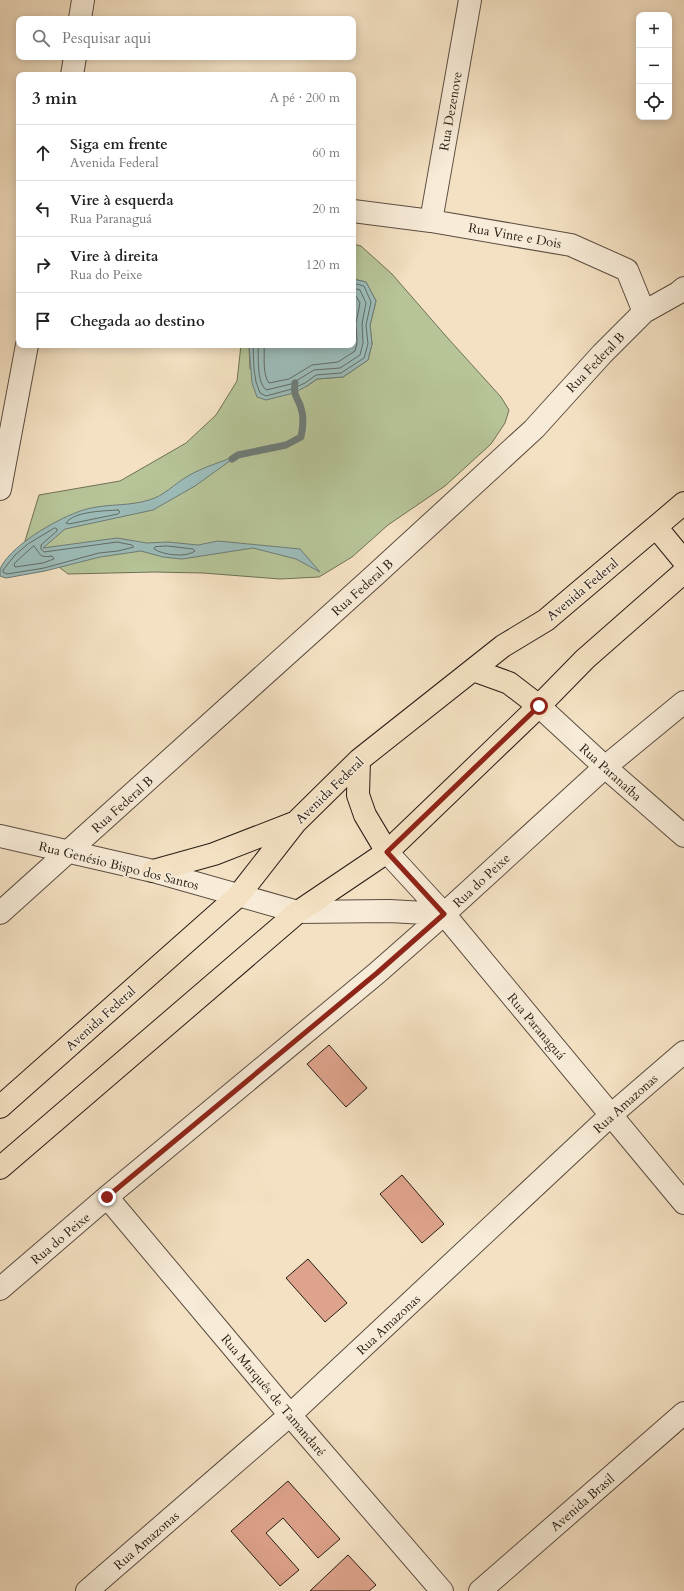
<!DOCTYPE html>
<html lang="pt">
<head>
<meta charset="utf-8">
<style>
	body { margin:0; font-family:Cardo,serif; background:#f2f2f2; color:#222 }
	.controls { position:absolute; right:12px; top:12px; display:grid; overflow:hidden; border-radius:8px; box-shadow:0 2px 10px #0003 }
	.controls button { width:36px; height:36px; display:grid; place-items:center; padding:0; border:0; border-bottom:1px solid #e0e0e0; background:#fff; color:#222; font:20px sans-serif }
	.stop { position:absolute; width:12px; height:12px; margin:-9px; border:3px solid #8f2418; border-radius:50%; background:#fff }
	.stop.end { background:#8f2418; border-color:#fff; box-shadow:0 1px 4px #0008 }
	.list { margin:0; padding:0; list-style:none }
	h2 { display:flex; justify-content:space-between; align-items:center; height:52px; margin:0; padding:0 16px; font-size:17px }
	h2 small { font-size:13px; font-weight:400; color:#767676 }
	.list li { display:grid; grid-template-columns:26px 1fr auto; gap:12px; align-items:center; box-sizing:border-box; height:56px; padding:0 16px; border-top:1px solid #e0e0e0 }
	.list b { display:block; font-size:15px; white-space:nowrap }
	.list p { margin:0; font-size:13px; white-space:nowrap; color:#767676 }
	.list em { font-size:13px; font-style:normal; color:#767676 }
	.icon { flex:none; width:22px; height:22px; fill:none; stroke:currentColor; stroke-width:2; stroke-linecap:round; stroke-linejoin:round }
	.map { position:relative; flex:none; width:684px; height:1591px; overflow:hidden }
	.search { position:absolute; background:#fff; box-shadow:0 2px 10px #0003; left:16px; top:16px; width:340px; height:44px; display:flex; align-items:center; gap:10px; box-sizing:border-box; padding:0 14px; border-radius:8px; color:#767676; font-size:15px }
	.panel { position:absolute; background:#fff; box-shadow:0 2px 10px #0003; left:16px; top:72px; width:340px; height:276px; border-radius:8px }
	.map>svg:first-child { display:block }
</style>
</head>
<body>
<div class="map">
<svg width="684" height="1591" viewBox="0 0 684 1591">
	<rect width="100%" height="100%" fill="#f4e1c3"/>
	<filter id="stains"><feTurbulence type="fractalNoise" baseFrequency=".005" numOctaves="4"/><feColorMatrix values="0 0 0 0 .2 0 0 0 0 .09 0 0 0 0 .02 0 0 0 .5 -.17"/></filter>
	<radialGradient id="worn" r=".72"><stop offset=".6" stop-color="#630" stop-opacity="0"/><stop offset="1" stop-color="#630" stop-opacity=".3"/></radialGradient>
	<!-- green -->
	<path fill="#b6c498" stroke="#6f7056" d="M 353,244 L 361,246 L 392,274 L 445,335 L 501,397 L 509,410 L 505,423 L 491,444 L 445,486 L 388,525 L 352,557 L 319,577 L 280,579 L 203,573 L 154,572 L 68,574 L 25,541 L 39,495 L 120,481 L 186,443 L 216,415 L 237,381 L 241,345 L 249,345 L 250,369 L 307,386 L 317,379 L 343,377 L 368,360 L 372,344 L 370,325 L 376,301 L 366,282 L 353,279 Z"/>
	<!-- water -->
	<path fill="#9cbcb9" stroke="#6e7c77" d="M 353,279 L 366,282 L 376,301 L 370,325 L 372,344 L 368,360 L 343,377 L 317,379 L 307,386 L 294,393 L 266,400 L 257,397 L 252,383 L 249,345 L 353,345 Z
		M 238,455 L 195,486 L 153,510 L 65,529 L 43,548 L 117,538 L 147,543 L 168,542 L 198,545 L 218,541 L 300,549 L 320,572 L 296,559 L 253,548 L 182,559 L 163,557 L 141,551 L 100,557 L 45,571 L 6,578 L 0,576 C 0,573 0,569 1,567 C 13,543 66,513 91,508 C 110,504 130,506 149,500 C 164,496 174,484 188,476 C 203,467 222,462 238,455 Z"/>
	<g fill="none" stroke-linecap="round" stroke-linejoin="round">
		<!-- shore -->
		<path stroke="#626c66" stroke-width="1" d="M 253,345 L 254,369 L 256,382 L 260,393 L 266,396 L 292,389 L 305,383 L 316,375 L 341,373 L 364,358 L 368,344 L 366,325 L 371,302 L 364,286 L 353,283
			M 258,345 C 259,358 256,381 266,390 L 291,384 L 314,370 L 340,368 L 360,355 L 363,343 L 362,324 L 366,303 L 360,290 L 353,288
			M 264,345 C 265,356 262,374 269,383 L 289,379 L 312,365 L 338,362 L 355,351 L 357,343 L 356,323 L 360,303 L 356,296 L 353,295
			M 118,510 L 120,512 L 118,514 L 69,524 L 66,523 C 74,511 105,511 118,510 Z
			M 55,528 L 57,529 L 57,531 L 41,545 L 41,549 L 44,552 L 117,542 L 132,545 L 134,547 L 118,551 L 99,553 L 44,568 L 7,574 L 3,572 L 3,570 L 15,555 L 28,544 Z
			M 34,546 C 41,555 39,558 52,556 L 54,559 L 43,563 L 15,567 L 14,564 L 19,559 Z
			M 168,546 L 193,549 L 195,551 C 186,558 163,555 154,549 L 155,547 Z"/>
		<!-- stream -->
		<path stroke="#6e7c77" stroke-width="7" d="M 232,459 L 238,455 L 286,445 L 301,437 C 303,428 304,417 301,408 C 298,397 293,397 295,383"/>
	</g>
	<!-- building -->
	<path fill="#dea38c" stroke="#281c14" d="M 329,1045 L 367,1088 L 346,1107 L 307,1064 Z
		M 402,1175 L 444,1224 L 422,1243 L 380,1194 Z
		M 308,1259 L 347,1303 L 325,1322 L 286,1278 Z
		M 288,1481 L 340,1539 L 318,1558 L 283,1518 L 266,1533 L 299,1570 L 280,1586 L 231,1531 Z
		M 348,1555 L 376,1585 L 369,1591 L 310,1591 Z"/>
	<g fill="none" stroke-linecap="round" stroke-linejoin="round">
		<!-- minor casing -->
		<g stroke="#5b4d40" stroke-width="24">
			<path id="minor" d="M 80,19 L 83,0
				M 72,75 L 75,57
				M 353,211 L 431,221 L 571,245 L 627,270 L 644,312
				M 431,221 L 470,0
				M 0,489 L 27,345
				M 539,706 L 605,767 L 684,836
				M 0,836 L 153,871 L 298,912 L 389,911 L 444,914
				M 387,852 L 444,914 L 684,1203
				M 0,913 L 375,575 L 534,429 L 602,354 L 644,312 L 678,293 L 684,288
				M 107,1197 L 290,1415 L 442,1591
				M 0,1289 L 107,1197 L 377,973 L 444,914 L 605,767 L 684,702
				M 87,1591 L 290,1415 L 611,1115 L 684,1052
				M 480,1591 L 684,1413"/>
		</g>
		<!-- major casing -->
		<g stroke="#281c14" stroke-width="24">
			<path id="major" d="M 656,527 L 684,561
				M 473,670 L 509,683 L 539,706
				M 359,760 L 358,795 L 365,815 L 387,852
				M 153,871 L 214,854 L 294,823
				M 0,1107 L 238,896 L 295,823 L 359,760 L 503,646 L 546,620 L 684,503
				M 0,1168 L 298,912 L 387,852 L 539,706 L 585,659 L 684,572"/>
		</g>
		<!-- minor -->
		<use href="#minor" stroke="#f8ecd8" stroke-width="22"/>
		<!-- major -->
		<use href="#major" stroke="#f4e1c3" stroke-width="22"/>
	</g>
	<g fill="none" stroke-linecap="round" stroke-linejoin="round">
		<!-- route -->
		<path stroke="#8f2418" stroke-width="5" d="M 107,1197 L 377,973 L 444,914 L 387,852 L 539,706"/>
	</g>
	<g text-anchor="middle" stroke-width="3" stroke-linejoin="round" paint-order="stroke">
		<!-- street labels -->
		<g font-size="13" fill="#281c14" stroke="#f8ecd8">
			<text transform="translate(450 111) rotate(-80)" y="5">Rua Dezenove</text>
			<text transform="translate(515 235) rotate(10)" y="5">Rua Vinte e Dois</text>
			<text transform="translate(595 362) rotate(-46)" y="5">Rua Federal B</text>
			<text transform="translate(362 587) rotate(-42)" y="5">Rua Federal B</text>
			<text transform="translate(582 589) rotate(-40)" y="5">Avenida Federal</text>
			<text transform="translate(611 772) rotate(42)" y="5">Rua Paranaíba</text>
			<text transform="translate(329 790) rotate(-44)" y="5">Avenida Federal</text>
			<text transform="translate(122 804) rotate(-42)" y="5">Rua Federal B</text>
			<text transform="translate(119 865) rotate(14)" y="5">Rua Genésio Bispo dos Santos</text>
			<text transform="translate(481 880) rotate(-43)" y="5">Rua do Peixe</text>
			<text transform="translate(100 1018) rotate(-42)" y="5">Avenida Federal</text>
			<text transform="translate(537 1026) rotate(50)" y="5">Rua Paranaguá</text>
			<text transform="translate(625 1103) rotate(-42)" y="5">Rua Amazonas</text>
			<text transform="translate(60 1238) rotate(-40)" y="5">Rua do Peixe</text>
			<text transform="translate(388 1324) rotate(-43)" y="5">Rua Amazonas</text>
			<text transform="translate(274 1395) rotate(50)" y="5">Rua Marquês de Tamandaré</text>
			<text transform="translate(582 1502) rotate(-41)" y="5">Avenida Brasil</text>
			<text transform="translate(146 1540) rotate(-41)" y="5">Rua Amazonas</text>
		</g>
	</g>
	<rect width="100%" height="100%" filter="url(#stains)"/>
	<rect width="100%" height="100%" fill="url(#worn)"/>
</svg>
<div class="controls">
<button>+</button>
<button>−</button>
<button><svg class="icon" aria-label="locate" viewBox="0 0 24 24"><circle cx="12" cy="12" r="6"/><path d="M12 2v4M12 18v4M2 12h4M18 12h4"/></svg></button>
</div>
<div class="stop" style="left:539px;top:706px"></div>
<div class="stop end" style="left:107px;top:1197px"></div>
<div class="search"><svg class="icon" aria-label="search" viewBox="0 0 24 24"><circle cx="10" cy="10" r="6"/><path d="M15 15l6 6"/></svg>Pesquisar aqui</div>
<section class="panel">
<h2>3 min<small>A pé · 200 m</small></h2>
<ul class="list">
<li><svg class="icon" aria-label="ahead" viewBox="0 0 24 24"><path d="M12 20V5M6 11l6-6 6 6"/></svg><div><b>Siga em frente</b><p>Avenida Federal</p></div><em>60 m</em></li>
<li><svg class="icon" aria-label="left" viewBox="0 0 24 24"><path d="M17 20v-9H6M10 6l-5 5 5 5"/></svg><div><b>Vire à esquerda</b><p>Rua Paranaguá</p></div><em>20 m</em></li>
<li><svg class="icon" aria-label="right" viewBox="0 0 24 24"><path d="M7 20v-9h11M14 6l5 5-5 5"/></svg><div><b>Vire à direita</b><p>Rua do Peixe</p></div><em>120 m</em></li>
<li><svg class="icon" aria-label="arrive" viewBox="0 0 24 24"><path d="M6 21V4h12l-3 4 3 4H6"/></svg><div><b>Chegada ao destino</b></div></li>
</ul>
</section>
</div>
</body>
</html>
